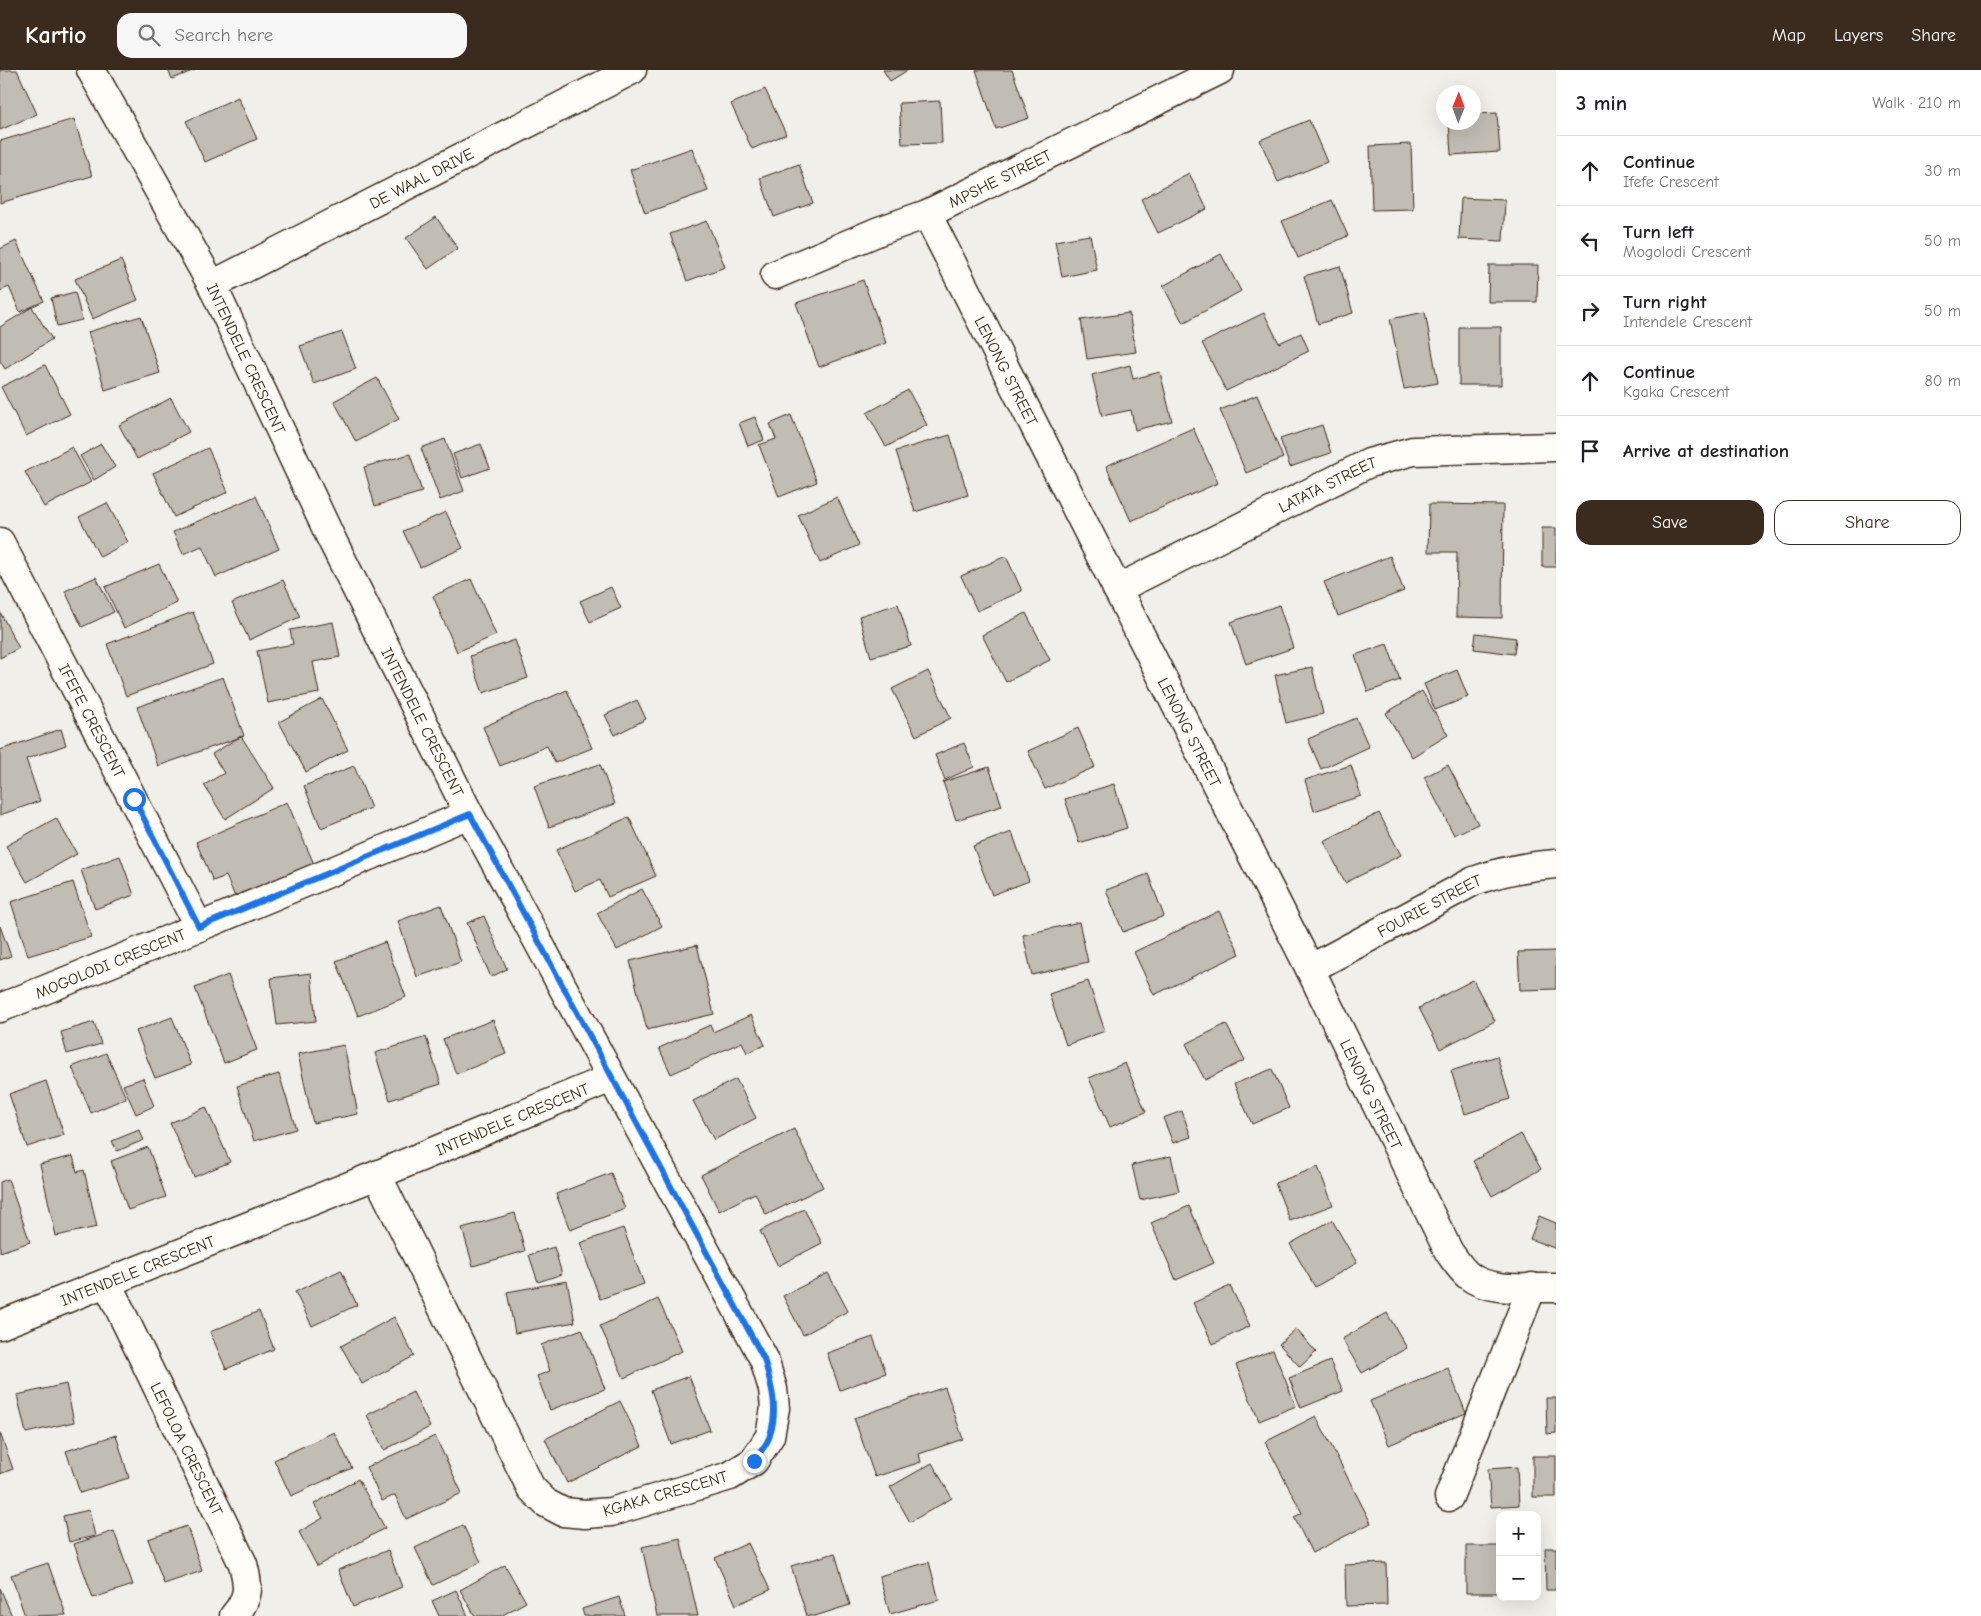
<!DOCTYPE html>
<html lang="en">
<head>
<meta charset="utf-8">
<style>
	body { margin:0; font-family:"Comic Neue",sans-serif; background:#f6f6f6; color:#202124 }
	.controls { position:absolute; right:15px; bottom:15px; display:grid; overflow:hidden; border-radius:10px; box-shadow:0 5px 20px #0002 }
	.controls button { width:45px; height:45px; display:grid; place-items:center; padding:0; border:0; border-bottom:1px solid #e0e0e0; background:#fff; color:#202124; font:25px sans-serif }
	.compass { position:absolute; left:1436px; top:15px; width:45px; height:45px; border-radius:50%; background:#fff; box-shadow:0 5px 20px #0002; rotate:1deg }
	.stop { position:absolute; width:15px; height:15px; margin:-11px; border:4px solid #1a73e8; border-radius:50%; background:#fff }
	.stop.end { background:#1a73e8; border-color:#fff; box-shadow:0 1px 5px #0008 }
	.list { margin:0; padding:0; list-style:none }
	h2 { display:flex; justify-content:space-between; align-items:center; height:65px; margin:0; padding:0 20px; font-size:21px }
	h2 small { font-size:16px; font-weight:400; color:#757577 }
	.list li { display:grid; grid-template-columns:32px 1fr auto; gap:15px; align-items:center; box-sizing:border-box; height:70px; padding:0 20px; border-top:1px solid #e0e0e0 }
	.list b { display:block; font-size:19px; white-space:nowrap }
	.list p { margin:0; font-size:16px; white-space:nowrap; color:#757577 }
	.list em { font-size:16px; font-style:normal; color:#757577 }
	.actions { display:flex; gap:10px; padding:15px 20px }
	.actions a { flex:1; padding:11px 0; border:1px solid #3b2a1e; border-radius:15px; text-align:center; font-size:18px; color:#3b2a1e }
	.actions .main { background:#3b2a1e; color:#fff }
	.icon { flex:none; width:28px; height:28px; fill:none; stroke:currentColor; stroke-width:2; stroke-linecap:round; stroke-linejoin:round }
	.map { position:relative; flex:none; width:1556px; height:1546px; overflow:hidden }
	header { display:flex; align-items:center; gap:30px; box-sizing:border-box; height:70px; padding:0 25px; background:#3b2a1e; color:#fff }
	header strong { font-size:24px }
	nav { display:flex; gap:28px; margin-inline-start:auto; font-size:18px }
	.search { width:350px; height:45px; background:#f6f6f6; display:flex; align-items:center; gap:12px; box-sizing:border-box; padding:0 18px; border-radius:15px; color:#757577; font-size:19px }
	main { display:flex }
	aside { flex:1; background:#fff }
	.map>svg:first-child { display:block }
</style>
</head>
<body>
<header>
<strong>Kartio</strong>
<div class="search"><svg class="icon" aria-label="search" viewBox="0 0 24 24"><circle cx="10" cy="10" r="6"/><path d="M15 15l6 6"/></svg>Search here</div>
<nav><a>Map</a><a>Layers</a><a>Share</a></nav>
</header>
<main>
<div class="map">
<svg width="1556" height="1546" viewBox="0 0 1556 1546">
	<rect width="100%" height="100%" fill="#f1efea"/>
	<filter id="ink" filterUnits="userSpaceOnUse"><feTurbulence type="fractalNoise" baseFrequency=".02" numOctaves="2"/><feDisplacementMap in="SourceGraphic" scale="10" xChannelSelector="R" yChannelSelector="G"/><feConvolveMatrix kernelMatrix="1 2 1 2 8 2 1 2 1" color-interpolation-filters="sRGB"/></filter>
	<g filter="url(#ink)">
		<!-- building -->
		<path fill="#c1bcb4" stroke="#3b2a1e" d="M 0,0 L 17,0 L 37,44 L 0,60 Z
			M 168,0 L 195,0 L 172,9 Z
			M 883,0 L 908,0 L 890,11 Z
			M 976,0 L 1012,0 L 1029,48 L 996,59 Z
			M 765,19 L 786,64 L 752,79 L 731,34 Z
			M 238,27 L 257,69 L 205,92 L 186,51 Z
			M 940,31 L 942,73 L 902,74 L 899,33 Z
			M 1497,43 L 1500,82 L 1451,85 L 1449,52 L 1474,52 L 1474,44 Z
			M 74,49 L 92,106 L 0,133 L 0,71 Z
			M 1309,50 L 1327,92 L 1278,112 L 1260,70 Z
			M 1411,74 L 1413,139 L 1372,140 L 1370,76 Z
			M 692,78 L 708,121 L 645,143 L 630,100 Z
			M 799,94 L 813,133 L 774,147 L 760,108 Z
			M 1189,103 L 1207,139 L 1158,163 L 1141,129 Z
			M 1461,128 L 1505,130 L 1503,171 L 1459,169 Z
			M 1332,130 L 1348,166 L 1298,188 L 1282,151 Z
			M 436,147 L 458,178 L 428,199 L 406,168 Z
			M 707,151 L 725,197 L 687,211 L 670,164 Z
			M 1090,165 L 1097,200 L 1062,207 L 1055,171 Z
			M 16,171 L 44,231 L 20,242 L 9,217 L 0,221 L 0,179 Z
			M 1221,184 L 1241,221 L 1183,253 L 1163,216 Z
			M 121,190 L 138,230 L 92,249 L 75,209 Z
			M 1489,195 L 1538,195 L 1537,232 L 1488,232 Z
			M 1340,196 L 1353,243 L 1318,254 L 1304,206 Z
			M 863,210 L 886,273 L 819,297 L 796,233 Z
			M 75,222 L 82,250 L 57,256 L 51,228 Z
			M 32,237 L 52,269 L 5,299 L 0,291 L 0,257 Z
			M 1425,242 L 1438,313 L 1404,319 L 1390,249 Z
			M 1129,243 L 1136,282 L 1087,289 L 1081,250 Z
			M 1264,243 L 1279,273 L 1301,263 L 1309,281 L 1226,321 L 1202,273 Z
			M 141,246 L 160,303 L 105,320 L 88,262 Z
			M 1459,257 L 1501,257 L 1501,315 L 1459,315 Z
			M 342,262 L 356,299 L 314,314 L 300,276 Z
			M 45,295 L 70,344 L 26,366 L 1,317 Z
			M 1130,295 L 1133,309 L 1160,302 L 1172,351 L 1135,360 L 1131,340 L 1102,346 L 1092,305 Z
			M 377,308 L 399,349 L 356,372 L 334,331 Z
			M 908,320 L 927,355 L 886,377 L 867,343 Z
			M 1257,325 L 1283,388 L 1246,403 L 1220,340 Z
			M 171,328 L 189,362 L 137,389 L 119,355 Z
			M 791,345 L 817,412 L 779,427 L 759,375 L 776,369 L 770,354 Z
			M 755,347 L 764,370 L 748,376 L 739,353 Z
			M 1322,355 L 1331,383 L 1290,397 L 1280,369 Z
			M 1193,358 L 1218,413 L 1131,451 L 1106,396 Z
			M 950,365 L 968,425 L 915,442 L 896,381 Z
			M 445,369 L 464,421 L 440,430 L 421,378 Z
			M 101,374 L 115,397 L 94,410 L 80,386 Z
			M 481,374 L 490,398 L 462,408 L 453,384 Z
			M 72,377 L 91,412 L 44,437 L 25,402 Z
			M 208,378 L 228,422 L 174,447 L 153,403 Z
			M 410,384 L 422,422 L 375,436 L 364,397 Z
			M 256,426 L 279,479 L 216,507 L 202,476 L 183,484 L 173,462 Z
			M 837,427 L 859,475 L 820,493 L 798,445 Z
			M 107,433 L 128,472 L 100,487 L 79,447 Z
			M 1429,434 L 1503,435 L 1502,548 L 1456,547 L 1457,482 L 1428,482 Z
			M 446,442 L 463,478 L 420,497 L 403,461 Z
			M 1542,458 L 1556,458 L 1556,497 L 1542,497 Z
			M 1006,486 L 1022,521 L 977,541 L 961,506 Z
			M 1390,486 L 1404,521 L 1338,546 L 1324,512 Z
			M 159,494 L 177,533 L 124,558 L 105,517 Z
			M 96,507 L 114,542 L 82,557 L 65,521 Z
			M 471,509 L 496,565 L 457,582 L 433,526 Z
			M 283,510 L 300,547 L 249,570 L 232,533 Z
			M 611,517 L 621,538 L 590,552 L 580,531 Z
			M 898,534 L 911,576 L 871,587 L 859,546 Z
			M 1279,535 L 1293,578 L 1246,594 L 1231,552 Z
			M 0,542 L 19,578 L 0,588 Z
			M 193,542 L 213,594 L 126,626 L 107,574 Z
			M 1026,543 L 1050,590 L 1006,612 L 982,565 Z
			M 333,552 L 340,587 L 313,592 L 319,623 L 268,633 L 257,581 L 293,574 L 290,560 Z
			M 1476,563 L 1516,568 L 1514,584 L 1474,579 Z
			M 515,570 L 528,608 L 483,623 L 470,586 Z
			M 1387,574 L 1400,610 L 1368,622 L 1355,585 Z
			M 1312,597 L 1323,644 L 1286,653 L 1275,605 Z
			M 1457,600 L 1468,627 L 1435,640 L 1424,614 Z
			M 928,601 L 951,648 L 916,666 L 892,619 Z
			M 223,607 L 244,666 L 158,696 L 137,637 Z
			M 567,620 L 592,678 L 555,693 L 547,676 L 500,696 L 483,657 Z
			M 1422,621 L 1448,665 L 1412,687 L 1386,643 Z
			M 322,629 L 348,680 L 306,702 L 279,652 Z
			M 637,630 L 646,649 L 615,665 L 605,645 Z
			M 1356,648 L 1369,677 L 1321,699 L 1308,669 Z
			M 1078,658 L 1095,697 L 1045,719 L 1028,681 Z
			M 61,659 L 66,675 L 26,689 L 40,731 L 0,745 L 0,680 Z
			M 241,666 L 274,718 L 225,749 L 204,715 L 224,703 L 212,684 Z
			M 964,673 L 974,697 L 945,710 L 935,685 Z
			M 600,694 L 615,734 L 549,757 L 534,716 Z
			M 1351,695 L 1361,726 L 1314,741 L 1305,710 Z
			M 1448,695 L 1478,754 L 1454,765 L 1424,707 Z
			M 354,696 L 371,738 L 321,758 L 304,716 Z
			M 989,697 L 1002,736 L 956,750 L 943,712 Z
			M 1114,714 L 1127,758 L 1079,773 L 1065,729 Z
			M 287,732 L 314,794 L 236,829 L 226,806 L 213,811 L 196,772 Z
			M 1379,743 L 1401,785 L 1345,813 L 1324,771 Z
			M 629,747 L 656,806 L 608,827 L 600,810 L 575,821 L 556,780 Z
			M 56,748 L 77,784 L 27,812 L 6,776 Z
			M 1012,762 L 1029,811 L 992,825 L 973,776 Z
			M 120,786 L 134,825 L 95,839 L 81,800 Z
			M 1148,804 L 1164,846 L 1123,862 L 1106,820 Z
			M 73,812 L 91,867 L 28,886 L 11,832 Z
			M 642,819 L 662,856 L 617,880 L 597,843 Z
			M 441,835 L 461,892 L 417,907 L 398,851 Z
			M 1219,841 L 1240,884 L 1154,925 L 1134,882 Z
			M 484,846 L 507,899 L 491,907 L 467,853 Z
			M 1079,852 L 1088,892 L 1032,905 L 1023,865 Z
			M 0,856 L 11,886 L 0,890 Z
			M 385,872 L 406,927 L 358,946 L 336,891 Z
			M 697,875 L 714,944 L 647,960 L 630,891 Z
			M 1556,881 L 1556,919 L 1520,920 L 1518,882 Z
			M 311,903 L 316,951 L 277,955 L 271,908 Z
			M 228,905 L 257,980 L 224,993 L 195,918 Z
			M 1473,910 L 1495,951 L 1440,979 L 1419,938 Z
			M 1088,911 L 1105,961 L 1066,975 L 1049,924 Z
			M 751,945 L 765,975 L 747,983 L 742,972 L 671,1004 L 659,978 L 710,955 L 713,962 Z
			M 172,947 L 191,995 L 155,1008 L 136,961 Z
			M 493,950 L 506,984 L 456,1004 L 443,969 Z
			M 94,952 L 101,974 L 67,984 L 61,962 Z
			M 1226,954 L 1245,990 L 1205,1010 L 1186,974 Z
			M 426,967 L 441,1014 L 390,1030 L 375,983 Z
			M 344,975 L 358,1044 L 313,1053 L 298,984 Z
			M 106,983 L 126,1028 L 91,1043 L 72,997 Z
			M 1497,986 L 1510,1029 L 1465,1044 L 1451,1001 Z
			M 1125,993 L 1146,1042 L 1110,1057 L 1089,1008 Z
			M 1272,999 L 1289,1038 L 1252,1054 L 1234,1014 Z
			M 279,1004 L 296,1059 L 254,1071 L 237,1016 Z
			M 143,1008 L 154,1036 L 136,1044 L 123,1015 Z
			M 736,1009 L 756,1048 L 714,1070 L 693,1031 Z
			M 46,1011 L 64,1065 L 27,1077 L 9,1024 Z
			M 206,1037 L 230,1092 L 194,1107 L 170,1053 Z
			M 1182,1041 L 1191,1067 L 1173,1073 L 1163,1048 Z
			M 794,1059 L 823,1117 L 766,1145 L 755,1123 L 719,1141 L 701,1105 Z
			M 139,1060 L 144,1070 L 117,1081 L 112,1071 Z
			M 1521,1064 L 1541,1099 L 1492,1126 L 1473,1091 Z
			M 148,1077 L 166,1127 L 128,1140 L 111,1091 Z
			M 73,1086 L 77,1102 L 84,1100 L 97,1157 L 56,1166 L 40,1094 Z
			M 1171,1086 L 1179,1121 L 1140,1130 L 1132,1095 Z
			M 1318,1097 L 1333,1135 L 1290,1151 L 1275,1113 Z
			M 611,1103 L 625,1139 L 570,1160 L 556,1124 Z
			M 8,1109 L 30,1172 L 0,1182 L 0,1112 Z
			M 1189,1136 L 1214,1193 L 1176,1210 L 1151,1153 Z
			M 804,1139 L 822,1173 L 778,1196 L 760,1161 Z
			M 515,1143 L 525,1181 L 473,1196 L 462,1158 Z
			M 1539,1146 L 1556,1153 L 1556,1173 L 1554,1178 L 1530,1169 Z
			M 1332,1150 L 1357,1193 L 1315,1217 L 1290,1174 Z
			M 623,1158 L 644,1214 L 600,1229 L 580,1173 Z
			M 554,1177 L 562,1204 L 538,1212 L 529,1185 Z
			M 341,1200 L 357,1235 L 312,1256 L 295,1222 Z
			M 828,1203 L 848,1241 L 803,1265 L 783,1226 Z
			M 567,1211 L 575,1252 L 515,1263 L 507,1222 Z
			M 1230,1216 L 1250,1256 L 1213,1274 L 1193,1233 Z
			M 658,1229 L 682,1281 L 624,1308 L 600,1256 Z
			M 259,1241 L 274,1279 L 226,1299 L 210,1262 Z
			M 1387,1243 L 1407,1278 L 1362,1303 L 1342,1269 Z
			M 394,1247 L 414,1286 L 362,1314 L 341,1276 Z
			M 582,1259 L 605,1319 L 550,1340 L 537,1306 L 550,1301 L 541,1275 Z
			M 1296,1259 L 1316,1282 L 1300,1297 L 1279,1274 Z
			M 873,1267 L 886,1303 L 840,1320 L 827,1283 Z
			M 1273,1280 L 1296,1336 L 1259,1351 L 1236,1295 Z
			M 1330,1291 L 1343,1321 L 1301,1338 L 1289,1308 Z
			M 1448,1298 L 1466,1343 L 1389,1375 L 1370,1331 Z
			M 689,1306 L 710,1360 L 671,1374 L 651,1320 Z
			M 66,1314 L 74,1352 L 26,1363 L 17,1325 Z
			M 945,1317 L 963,1369 L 919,1384 L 921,1392 L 875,1407 L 854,1348 Z
			M 413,1322 L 430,1357 L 384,1380 L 367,1345 Z
			M 1546,1328 L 1556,1328 L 1556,1363 L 1547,1364 Z
			M 620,1331 L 642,1376 L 567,1413 L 545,1369 Z
			M 1316,1346 L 1371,1453 L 1312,1483 L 1294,1447 L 1302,1443 L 1265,1372 Z
			M 334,1362 L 352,1398 L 291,1426 L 274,1390 Z
			M 0,1363 L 13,1399 L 0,1404 Z
			M 116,1365 L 129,1408 L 80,1423 L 66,1381 Z
			M 435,1366 L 462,1423 L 406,1449 L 395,1425 L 382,1431 L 366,1397 Z
			M 1533,1386 L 1556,1386 L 1556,1427 L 1533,1427 Z
			M 932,1393 L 952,1428 L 910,1452 L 890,1417 Z
			M 1517,1397 L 1519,1435 L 1491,1437 L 1488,1399 Z
			M 358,1409 L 385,1458 L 317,1496 L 299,1462 L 323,1448 L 314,1434 Z
			M 89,1440 L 95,1466 L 69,1472 L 63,1446 Z
			M 463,1455 L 481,1492 L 433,1515 L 415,1478 Z
			M 187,1456 L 202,1501 L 164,1514 L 148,1469 Z
			M 114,1461 L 133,1515 L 93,1528 L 74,1474 Z
			M 680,1468 L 698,1546 L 657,1546 L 642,1477 Z
			M 748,1473 L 770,1520 L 736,1535 L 715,1488 Z
			M 1466,1476 L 1500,1476 L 1500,1523 L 1466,1523 Z
			M 1545,1478 L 1556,1478 L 1556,1520 L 1546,1520 Z
			M 388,1480 L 402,1517 L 353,1537 L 338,1500 Z
			M 835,1483 L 850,1535 L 815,1546 L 807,1546 L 791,1496 Z
			M 929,1492 L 939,1530 L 890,1544 L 879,1506 Z
			M 48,1493 L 66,1545 L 25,1546 L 11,1505 Z
			M 1386,1493 L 1387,1535 L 1346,1536 L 1345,1495 Z
			M 505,1495 L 526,1532 L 501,1546 L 475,1546 L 460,1520 Z
			M 0,1518 L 12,1546 L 0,1546 Z
			M 456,1520 L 468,1546 L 439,1546 L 432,1531 Z
			M 619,1527 L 625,1546 L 584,1546 L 582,1539 Z"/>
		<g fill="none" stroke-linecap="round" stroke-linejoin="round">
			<!-- street casing -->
			<g stroke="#3b2a1e" stroke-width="31">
				<g id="street">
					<path id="s1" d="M 91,0 L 212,215 L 330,466 L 469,744 L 764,1289 L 773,1319 L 775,1338 L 770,1366 L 754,1391 L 730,1406 L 611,1442 L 585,1444 L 563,1442 L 546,1433 L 531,1418 L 377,1105"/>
					<path id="s2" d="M 927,144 L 1310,899 L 1449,1182 C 1455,1190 1461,1200 1469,1206 C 1490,1223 1530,1217 1556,1218"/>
					<path id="s3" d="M 775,205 L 879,161 L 927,144 L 1220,0"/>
					<path id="s4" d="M 212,215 L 632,0"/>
					<path id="s5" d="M 0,472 L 199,857"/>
					<path id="s6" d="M 1117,519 L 1369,393 L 1413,381 L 1556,377"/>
					<path id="s7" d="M 1310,899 L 1474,811 C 1501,801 1527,796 1556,794"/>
					<path id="s8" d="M 0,938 L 199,857 L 469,744"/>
					<path id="s9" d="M 107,1213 L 243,1494 C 249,1517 250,1527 234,1546"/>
					<path id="s10" d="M 0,1255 L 377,1105 L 611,1008"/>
					<path d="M 1449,1427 L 1532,1217"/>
				</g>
			</g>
			<!-- street -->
			<use href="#street" stroke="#fdfcf7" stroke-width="28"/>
		</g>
	</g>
	<g fill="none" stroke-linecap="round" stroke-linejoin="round" filter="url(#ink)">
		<!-- route -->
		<path stroke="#1a73e8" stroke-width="6" d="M 134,729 L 199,857 L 470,744 L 764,1289 C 771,1314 779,1338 770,1365 C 768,1374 759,1383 754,1391"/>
	</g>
	<g text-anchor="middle" stroke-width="4.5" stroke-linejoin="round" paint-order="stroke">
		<!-- street labels -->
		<g font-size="16" fill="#3b2a1e" stroke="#fdfcf7">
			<text dy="6" stroke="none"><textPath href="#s4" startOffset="235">DE WAAL DRIVE</textPath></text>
			<text dy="6" stroke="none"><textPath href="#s3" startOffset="245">MPSHE STREET</textPath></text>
			<text dy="6" stroke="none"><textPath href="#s1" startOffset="328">INTENDELE CRESCENT</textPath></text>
			<text dy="6" stroke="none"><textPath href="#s2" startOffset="176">LENONG STREET</textPath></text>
			<text dy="6" stroke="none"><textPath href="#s6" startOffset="235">LATATA STREET</textPath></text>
			<text dy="6" stroke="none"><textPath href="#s5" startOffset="201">IFEFE CRESCENT</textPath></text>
			<text dy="6" stroke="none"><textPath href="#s1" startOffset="732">INTENDELE CRESCENT</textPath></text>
			<text dy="6" stroke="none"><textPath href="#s2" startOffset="581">LENONG STREET</textPath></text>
			<text dy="6" stroke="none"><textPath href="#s7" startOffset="135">FOURIE STREET</textPath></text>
			<text dy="6" stroke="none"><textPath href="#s8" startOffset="119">MOGOLODI CRESCENT</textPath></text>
			<text dy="6" stroke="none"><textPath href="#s2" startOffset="986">LENONG STREET</textPath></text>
			<text dy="6" stroke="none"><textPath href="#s10" startOffset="552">INTENDELE CRESCENT</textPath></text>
			<text dy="6" stroke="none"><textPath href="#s10" startOffset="148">INTENDELE CRESCENT</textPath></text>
			<text dy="6" stroke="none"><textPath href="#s9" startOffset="184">LEFOLOA CRESCENT</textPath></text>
			<text transform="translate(665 1423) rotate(-16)" y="6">KGAKA CRESCENT</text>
		</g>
	</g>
</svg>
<div class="controls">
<button>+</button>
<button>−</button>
</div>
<svg class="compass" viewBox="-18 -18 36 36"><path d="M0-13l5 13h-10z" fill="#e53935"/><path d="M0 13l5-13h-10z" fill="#757577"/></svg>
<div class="stop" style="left:134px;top:729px"></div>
<div class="stop end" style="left:754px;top:1391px"></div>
</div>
<aside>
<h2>3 min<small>Walk · 210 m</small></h2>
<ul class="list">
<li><svg class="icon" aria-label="ahead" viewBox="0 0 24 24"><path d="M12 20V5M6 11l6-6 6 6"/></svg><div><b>Continue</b><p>Ifefe Crescent</p></div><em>30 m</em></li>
<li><svg class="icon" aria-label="left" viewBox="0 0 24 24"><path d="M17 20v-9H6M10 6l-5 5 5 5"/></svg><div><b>Turn left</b><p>Mogolodi Crescent</p></div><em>50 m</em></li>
<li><svg class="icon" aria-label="right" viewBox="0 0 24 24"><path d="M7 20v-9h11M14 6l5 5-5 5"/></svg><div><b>Turn right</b><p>Intendele Crescent</p></div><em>50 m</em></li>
<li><svg class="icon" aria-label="ahead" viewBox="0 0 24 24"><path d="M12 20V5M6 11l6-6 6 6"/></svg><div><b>Continue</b><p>Kgaka Crescent</p></div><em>80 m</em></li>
<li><svg class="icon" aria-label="arrive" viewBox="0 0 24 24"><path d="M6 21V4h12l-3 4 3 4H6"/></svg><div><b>Arrive at destination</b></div></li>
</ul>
<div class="actions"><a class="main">Save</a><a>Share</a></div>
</aside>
</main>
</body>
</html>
